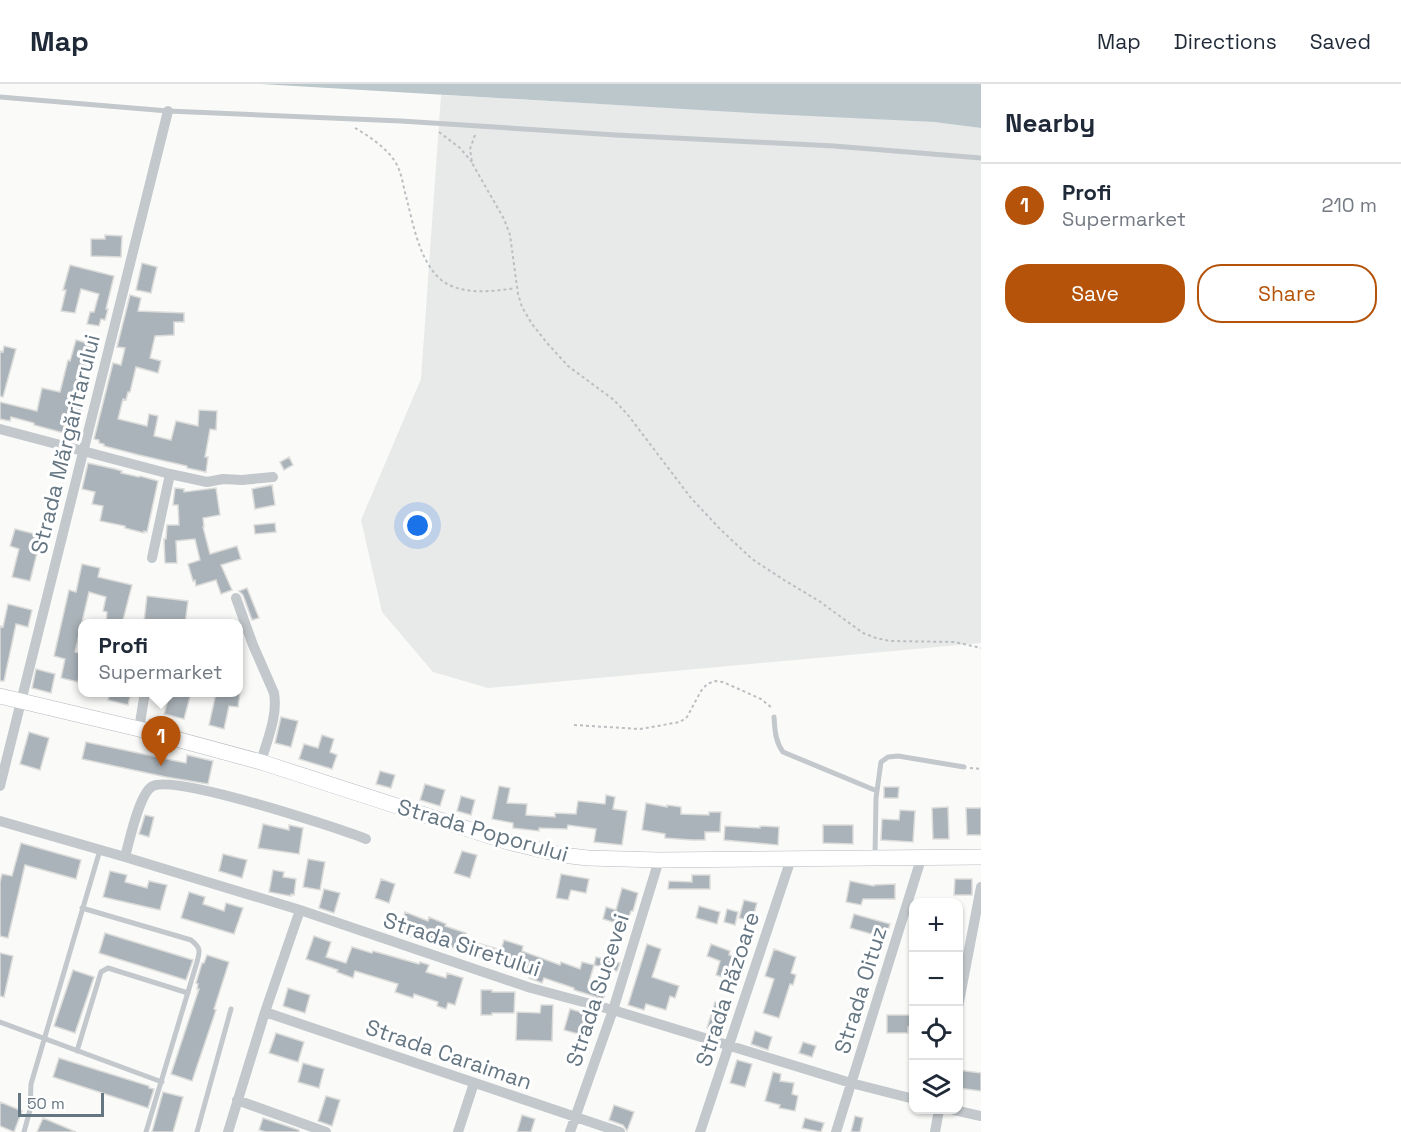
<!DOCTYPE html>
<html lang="en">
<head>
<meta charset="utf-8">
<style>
	body { margin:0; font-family:"Space Grotesk",sans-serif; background:#f2f2f3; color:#1f2937 }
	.controls { position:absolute; right:18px; bottom:18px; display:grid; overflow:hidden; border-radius:12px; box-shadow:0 2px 4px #0004 }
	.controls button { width:54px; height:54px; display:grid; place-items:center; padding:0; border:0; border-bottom:2px solid #e0e1e3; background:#fff; color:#1f2937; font:30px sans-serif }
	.scale { position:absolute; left:18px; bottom:15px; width:86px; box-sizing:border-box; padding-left:6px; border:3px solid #657683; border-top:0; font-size:16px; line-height:21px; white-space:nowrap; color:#657683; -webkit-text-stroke:4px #fff; paint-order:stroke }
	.you { position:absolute; left:418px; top:442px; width:21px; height:21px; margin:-15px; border:4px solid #fff; border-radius:50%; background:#1a73e8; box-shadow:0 0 0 9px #1a73e833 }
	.badge { display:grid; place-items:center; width:39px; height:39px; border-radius:50%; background:#b45309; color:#fff; font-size:20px; font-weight:700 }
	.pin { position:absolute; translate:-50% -50px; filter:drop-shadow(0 2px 3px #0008) }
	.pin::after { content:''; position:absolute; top:32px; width:21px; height:18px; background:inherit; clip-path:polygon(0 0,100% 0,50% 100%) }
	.popup { position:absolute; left:78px; top:535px; width:165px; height:78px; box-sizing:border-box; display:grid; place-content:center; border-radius:12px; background:#fff; filter:drop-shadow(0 2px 4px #0005); font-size:20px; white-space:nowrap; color:#747a83 }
	.popup b { font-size:22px; color:#1f2937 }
	.popup::after { content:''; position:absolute; left:50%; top:100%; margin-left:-12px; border:12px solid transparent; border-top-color:#fff }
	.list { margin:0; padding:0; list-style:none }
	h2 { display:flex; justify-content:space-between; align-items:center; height:78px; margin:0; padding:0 24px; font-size:26px }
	h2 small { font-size:20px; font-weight:400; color:#747a83 }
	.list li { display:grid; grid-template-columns:39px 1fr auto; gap:18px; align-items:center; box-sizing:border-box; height:84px; padding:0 24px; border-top:2px solid #e0e1e3 }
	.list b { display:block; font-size:22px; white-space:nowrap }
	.list p { margin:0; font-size:20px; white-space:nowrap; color:#747a83 }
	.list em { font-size:20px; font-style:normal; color:#747a83 }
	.actions { display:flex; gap:12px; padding:18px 24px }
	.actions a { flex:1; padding:14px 0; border:2px solid #b45309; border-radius:24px; text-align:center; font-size:21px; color:#b45309 }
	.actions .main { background:#b45309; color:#fff }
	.icon { flex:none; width:33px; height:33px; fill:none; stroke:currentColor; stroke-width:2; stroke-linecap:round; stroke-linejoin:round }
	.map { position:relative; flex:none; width:981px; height:1048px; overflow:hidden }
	header { display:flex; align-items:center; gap:36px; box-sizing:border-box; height:84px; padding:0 30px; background:#fff; border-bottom:2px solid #e0e1e3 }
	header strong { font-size:28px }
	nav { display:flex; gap:33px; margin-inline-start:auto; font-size:21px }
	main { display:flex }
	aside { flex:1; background:#fff }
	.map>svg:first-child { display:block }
</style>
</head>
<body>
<header>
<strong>Map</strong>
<nav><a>Map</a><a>Directions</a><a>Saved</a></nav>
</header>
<main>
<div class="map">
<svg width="981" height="1048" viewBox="0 0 981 1048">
	<rect width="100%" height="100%" fill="#fafaf8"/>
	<!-- built -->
	<path fill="#e8e9e9" d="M 441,11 L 934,38 L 981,44 L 981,559 L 488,604 L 433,588 L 382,528 L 361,436 L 421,295 Z"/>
	<!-- water -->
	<path fill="#bbc7cb" d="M 261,0 L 981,0 L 981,44 L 934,38 L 769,30 Z"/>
	<!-- building -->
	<path fill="#aab3b9" stroke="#dcdcda" stroke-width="1.5" d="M 105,151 L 122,152 L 121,173 L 91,172 L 91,155 L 105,155 Z
		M 142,179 L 157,183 L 151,209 L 136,206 Z
		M 70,181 L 114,192 L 106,225 L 108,225 L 105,236 L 101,235 L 99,242 L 87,240 L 90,228 L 94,228 L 99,210 L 81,205 L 75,229 L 61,227 L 66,206 L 63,206 Z
		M 130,211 L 141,214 L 138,227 L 184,229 L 184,238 L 174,238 L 174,251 L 155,252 L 150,274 L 161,277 L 158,289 L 136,283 L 130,308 L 128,308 L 126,316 L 123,315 L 118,335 L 147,342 L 149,330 L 158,332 L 154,352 L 171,356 L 176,337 L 198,342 L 199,326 L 217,327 L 216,346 L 210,345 L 205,373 L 208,373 L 206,388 L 187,384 L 187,382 L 139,371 L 104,362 L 104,360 L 99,359 L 99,356 L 94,355 L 113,279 L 121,281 L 125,264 L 117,263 Z
		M 89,252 L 99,255 L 92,281 L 87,279 L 80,305 L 87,307 L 75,352 L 34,341 L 34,339 L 11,333 L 10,337 L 0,335 L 0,318 L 37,327 L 42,304 L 60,308 L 68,276 L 70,277 L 76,256 L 87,259 Z
		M 4,262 L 16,265 L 3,313 L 0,312 L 0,267 L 3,268 Z
		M 289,373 L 293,381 L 284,386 L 280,378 Z
		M 88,379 L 115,385 L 122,387 L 121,389 L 139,393 L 140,392 L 158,397 L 147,448 L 144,447 L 144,449 L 125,444 L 125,442 L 100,437 L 103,422 L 92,420 L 95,408 L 82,405 Z
		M 272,401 L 275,421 L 255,425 L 252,405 Z
		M 175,404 L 184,405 L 184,408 L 216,404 L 220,431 L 203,434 L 204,443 L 203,443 L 210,470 L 237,462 L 241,475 L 221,481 L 232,506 L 221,510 L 216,496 L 196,502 L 195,496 L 193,497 L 188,480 L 200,476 L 195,455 L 176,457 L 177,479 L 165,479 L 164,455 L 166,455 L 167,441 L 179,441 L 178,421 L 173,421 Z
		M 275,439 L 276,448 L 255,450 L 254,441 Z
		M 15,445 L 43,452 L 39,470 L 37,469 L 30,497 L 12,493 L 19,465 L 10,462 Z
		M 82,480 L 100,484 L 98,493 L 132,501 L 122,540 L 106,540 L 107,528 L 103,527 L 106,513 L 89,508 L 75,568 L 83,570 L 78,598 L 61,594 L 65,575 L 54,572 L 69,506 L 76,508 Z
		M 247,504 L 259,534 L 252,536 L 243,511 L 239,507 Z
		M 147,512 L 188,517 L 185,540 L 161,540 L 144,538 Z
		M 8,520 L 32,526 L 28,543 L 16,540 L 4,597 L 0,597 L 0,542 L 3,543 Z
		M 36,585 L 55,590 L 51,609 L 32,604 Z
		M 110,609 L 131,609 L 128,621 L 108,616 Z
		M 170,609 L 191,609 L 184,635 L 164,630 Z
		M 216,609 L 240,609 L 238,623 L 229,622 L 224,645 L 209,641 Z
		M 281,633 L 298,637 L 291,663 L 275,659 Z
		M 29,648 L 49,654 L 40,686 L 20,680 Z
		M 322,651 L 334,655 L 330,668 L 337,671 L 332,685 L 299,675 L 304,660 L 318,664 Z
		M 86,658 L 186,679 L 187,671 L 213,677 L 208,700 L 166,693 L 82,675 Z
		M 380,687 L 395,691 L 391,704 L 376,700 Z
		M 425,700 L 445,706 L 440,722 L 420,716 Z
		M 499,702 L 510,704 L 507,719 L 527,720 L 526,731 L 555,733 L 555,729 L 576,730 L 578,717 L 605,720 L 606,711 L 615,713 L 613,725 L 627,727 L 622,761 L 594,758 L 596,745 L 568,741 L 567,745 L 539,744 L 539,747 L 513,744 L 513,739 L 492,735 Z
		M 884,703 L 899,703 L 898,714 L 884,714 Z
		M 461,712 L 475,716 L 471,731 L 457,727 Z
		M 646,719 L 667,723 L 667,721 L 681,723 L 681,730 L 709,731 L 709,728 L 721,728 L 720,748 L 705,748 L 705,756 L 692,756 L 665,754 L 665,750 L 642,746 Z
		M 948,723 L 949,755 L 933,755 L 932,724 Z
		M 966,724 L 981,724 L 981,751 L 967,751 Z
		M 900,726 L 915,727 L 913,758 L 881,756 L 882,735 L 899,736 Z
		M 145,731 L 154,733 L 149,753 L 139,750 Z
		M 263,740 L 289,746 L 289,741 L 303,744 L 299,770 L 258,764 Z
		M 823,741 L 853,741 L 853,760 L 823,759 Z
		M 725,742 L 760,744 L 760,742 L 779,743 L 778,761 L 724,756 Z
		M 21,759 L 81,776 L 76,795 L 25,781 L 8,854 L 0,852 L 0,798 L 2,790 L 12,792 Z
		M 462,767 L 477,771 L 470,794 L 454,789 Z
		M 223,770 L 247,776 L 242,794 L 219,787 Z
		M 308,775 L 325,778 L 320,806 L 303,803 Z
		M 273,786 L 284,788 L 283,793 L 296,795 L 294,811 L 291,810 L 291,812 L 269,808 Z
		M 110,787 L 127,791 L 125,798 L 147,804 L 149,797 L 167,801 L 160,826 L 103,813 Z
		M 561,790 L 589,795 L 586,809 L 571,806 L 568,816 L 556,814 Z
		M 692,791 L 710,791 L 710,805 L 668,805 L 669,797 L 692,798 Z
		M 381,795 L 395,800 L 389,819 L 375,814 Z
		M 955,795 L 972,795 L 972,811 L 954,811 Z
		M 850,797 L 874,802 L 874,801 L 895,800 L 895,815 L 863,815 L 861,821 L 846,818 Z
		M 622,804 L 638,809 L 633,827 L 631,827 L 626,842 L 603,835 L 606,823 L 616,826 Z
		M 324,805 L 340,809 L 334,829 L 319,824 Z
		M 189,808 L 205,813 L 203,820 L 224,827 L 226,819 L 243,824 L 234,850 L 181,834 Z
		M 744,816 L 757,819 L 752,837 L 739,834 Z
		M 699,822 L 720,828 L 717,840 L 696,834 Z
		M 727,825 L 738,828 L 735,841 L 724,838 Z
		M 405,828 L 428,837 L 429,833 L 446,840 L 445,842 L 466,849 L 464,855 L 501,866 L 504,856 L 523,862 L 522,867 L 560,881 L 561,878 L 580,885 L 582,878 L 594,881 L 589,898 L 607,904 L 603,915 L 574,906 L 574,904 L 544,894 L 542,899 L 529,894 L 531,886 L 491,874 L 490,876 L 475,872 L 415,850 L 414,854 L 398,848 Z
		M 854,830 L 890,840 L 886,854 L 850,844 Z
		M 105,849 L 193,876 L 186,896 L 99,869 Z
		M 314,852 L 331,858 L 326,873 L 346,879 L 352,863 L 372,869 L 373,867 L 419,880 L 420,878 L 429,881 L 426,888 L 446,894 L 447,889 L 463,894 L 455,921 L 448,919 L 446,925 L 437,922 L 438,918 L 414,910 L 413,914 L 395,908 L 398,900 L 355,887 L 353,894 L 337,888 L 338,886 L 306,875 Z
		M 647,860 L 661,865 L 652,893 L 679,902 L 675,914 L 670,912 L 666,926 L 646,920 L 644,926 L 628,921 Z
		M 711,860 L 730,867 L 729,871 L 746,876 L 740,894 L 733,892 L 732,896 L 716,891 L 720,877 L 707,872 Z
		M 774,865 L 796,873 L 791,889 L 796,891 L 793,901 L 790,900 L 779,934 L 763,929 L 774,895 L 765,892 Z
		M 0,869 L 13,872 L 4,913 L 0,912 Z
		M 207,871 L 229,878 L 214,925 L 216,926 L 192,997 L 171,990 L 199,905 L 197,905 L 198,900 L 196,899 L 202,879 L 204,879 Z
		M 596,873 L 620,879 L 617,887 L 594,881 Z
		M 73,886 L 94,893 L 75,949 L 54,942 Z
		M 288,904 L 310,911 L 305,929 L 283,922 Z
		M 481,906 L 492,906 L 492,908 L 515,908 L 514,929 L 492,929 L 492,931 L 481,931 Z
		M 715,918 L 730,922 L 723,949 L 707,944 Z
		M 541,921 L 553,921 L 552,957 L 516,956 L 517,928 L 540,929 Z
		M 570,925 L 588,930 L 582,951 L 564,946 Z
		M 887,931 L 914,931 L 914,943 L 908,943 L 908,949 L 887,949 Z
		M 755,947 L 772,953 L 768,966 L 751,960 Z
		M 276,949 L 304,958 L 298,978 L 269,969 Z
		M 803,958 L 816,962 L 812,973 L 799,969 Z
		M 59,974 L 149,1002 L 149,1004 L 154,1005 L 148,1024 L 53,993 Z
		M 737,976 L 752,980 L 745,1003 L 730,999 Z
		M 303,979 L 324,985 L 319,1004 L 298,998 Z
		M 958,986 L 981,989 L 981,1007 L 958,1004 Z
		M 773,988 L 781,990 L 780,997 L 794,999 L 792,1010 L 798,1012 L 795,1027 L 779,1024 L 780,1021 L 765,1017 Z
		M 163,1008 L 183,1013 L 173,1048 L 152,1048 Z
		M 326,1012 L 340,1016 L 332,1042 L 318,1037 Z
		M 0,1018 L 22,1027 L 14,1048 L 0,1042 Z
		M 614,1021 L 634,1028 L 627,1047 L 623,1041 L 609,1036 Z
		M 522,1031 L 535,1035 L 531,1048 L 517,1048 Z
		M 855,1032 L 863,1034 L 860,1048 L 851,1048 Z
		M 43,1034 L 76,1048 L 37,1048 Z
		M 263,1034 L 299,1046 L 299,1048 L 266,1048 L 259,1046 Z
		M 805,1034 L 824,1039 L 821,1048 L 802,1044 Z"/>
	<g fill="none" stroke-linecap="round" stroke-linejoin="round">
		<!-- secondary casing -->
		<g stroke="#b3babf" stroke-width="16">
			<path id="secondary" d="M 0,612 L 139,645 L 261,678 L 508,758 L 562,771 L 588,774 L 659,776 L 981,773"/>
		</g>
		<!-- path -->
		<path stroke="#bbbfc2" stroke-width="2" stroke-dasharray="3 3" stroke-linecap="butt" d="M 355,44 C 369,52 385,63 394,76 C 402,87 403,103 407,116 C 413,140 419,173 437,192 C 455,212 492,208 515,204
			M 439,48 L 460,64 L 472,78
			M 475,51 L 470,65 L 472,79 L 504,135 L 510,151 L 518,210 L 522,223 L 532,240 L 547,259 L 568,282 L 614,316 L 628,331 L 691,414 L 720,445 L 752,475 L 784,496 L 819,517 L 863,549 L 876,554 L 890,557 L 955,558 L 981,564
			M 574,641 L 640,645 L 680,638 L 687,633 L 701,607 L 707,600 L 715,597 L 723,598 L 761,615 L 772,624
			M 970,684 L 981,685"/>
		<!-- lane -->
		<path stroke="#c3c8cc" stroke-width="5" d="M 0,13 L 168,27 L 401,37 L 616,51 L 834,62 L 981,74
			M 774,633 C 775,646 775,657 783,668 L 877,707
			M 875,772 L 876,714 L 881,678 L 888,673 L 898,672 L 964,683
			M 82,824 L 191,856 C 201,864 200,867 197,878 L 146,1048
			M 0,938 L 162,998
			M 77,967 L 101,888 L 108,884 L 188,909
			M 24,1048 L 30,1026 L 31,1000 L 100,766
			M 197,1048 L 231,925"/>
		<!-- street -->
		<path stroke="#c3c8cc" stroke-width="10" d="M 0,345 L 170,390 L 207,398 L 223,395 L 242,396 L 273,393
			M 152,474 L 170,390
			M 236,514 L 253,561 L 274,609 C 278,632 267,656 261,678
			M 139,645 L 145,608
			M 0,702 C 55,477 113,252 168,27
			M 0,737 L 125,773 L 300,826 L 531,904 L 613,926 L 851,999 L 914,1015
			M 125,773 C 129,758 140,707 153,702 C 177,691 335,743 366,755
			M 958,923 L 981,803
			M 265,928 L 620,1048
			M 237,1016 L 326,1048
			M 954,1026 L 981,1032
			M 228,1048 L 265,928 L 300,826
			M 458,1048 L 474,999
			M 570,1048 L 613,926 L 659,776
			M 700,1048 L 791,775
			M 836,1048 L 921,775
			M 935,1048 L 939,1026"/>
		<!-- secondary -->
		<use href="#secondary" stroke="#fff" stroke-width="15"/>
	</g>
	<g text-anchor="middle" stroke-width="6" stroke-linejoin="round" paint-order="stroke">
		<!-- street labels -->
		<g font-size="22" fill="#657683" stroke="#fff">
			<text transform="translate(65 360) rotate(-76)" y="8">Strada Mărgăritarului</text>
			<text transform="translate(483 746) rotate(16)" y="8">Strada Poporului</text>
			<text transform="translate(462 860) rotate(18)" y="8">Strada Siretului</text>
			<text transform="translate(727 905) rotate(-72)" y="8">Strada Răzoare</text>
			<text transform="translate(597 906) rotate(-72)" y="8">Strada Sucevei</text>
			<text transform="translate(860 906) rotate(-73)" y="8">Strada Oituz</text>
			<text transform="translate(449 970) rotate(19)" y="8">Strada Caraiman</text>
		</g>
	</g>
</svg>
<div class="controls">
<button>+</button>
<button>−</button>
<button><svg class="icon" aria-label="locate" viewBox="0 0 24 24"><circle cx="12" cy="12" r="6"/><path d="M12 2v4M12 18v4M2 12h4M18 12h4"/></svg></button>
<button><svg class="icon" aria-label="layers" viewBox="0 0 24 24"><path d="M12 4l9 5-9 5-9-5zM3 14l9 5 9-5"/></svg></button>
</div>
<div class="scale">50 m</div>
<div class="you"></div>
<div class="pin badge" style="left:161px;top:682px">1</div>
<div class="popup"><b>Profi</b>Supermarket</div>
</div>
<aside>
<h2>Nearby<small></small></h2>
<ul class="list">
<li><span class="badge">1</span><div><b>Profi</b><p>Supermarket</p></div><em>210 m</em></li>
</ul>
<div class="actions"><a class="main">Save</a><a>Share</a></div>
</aside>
</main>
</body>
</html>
